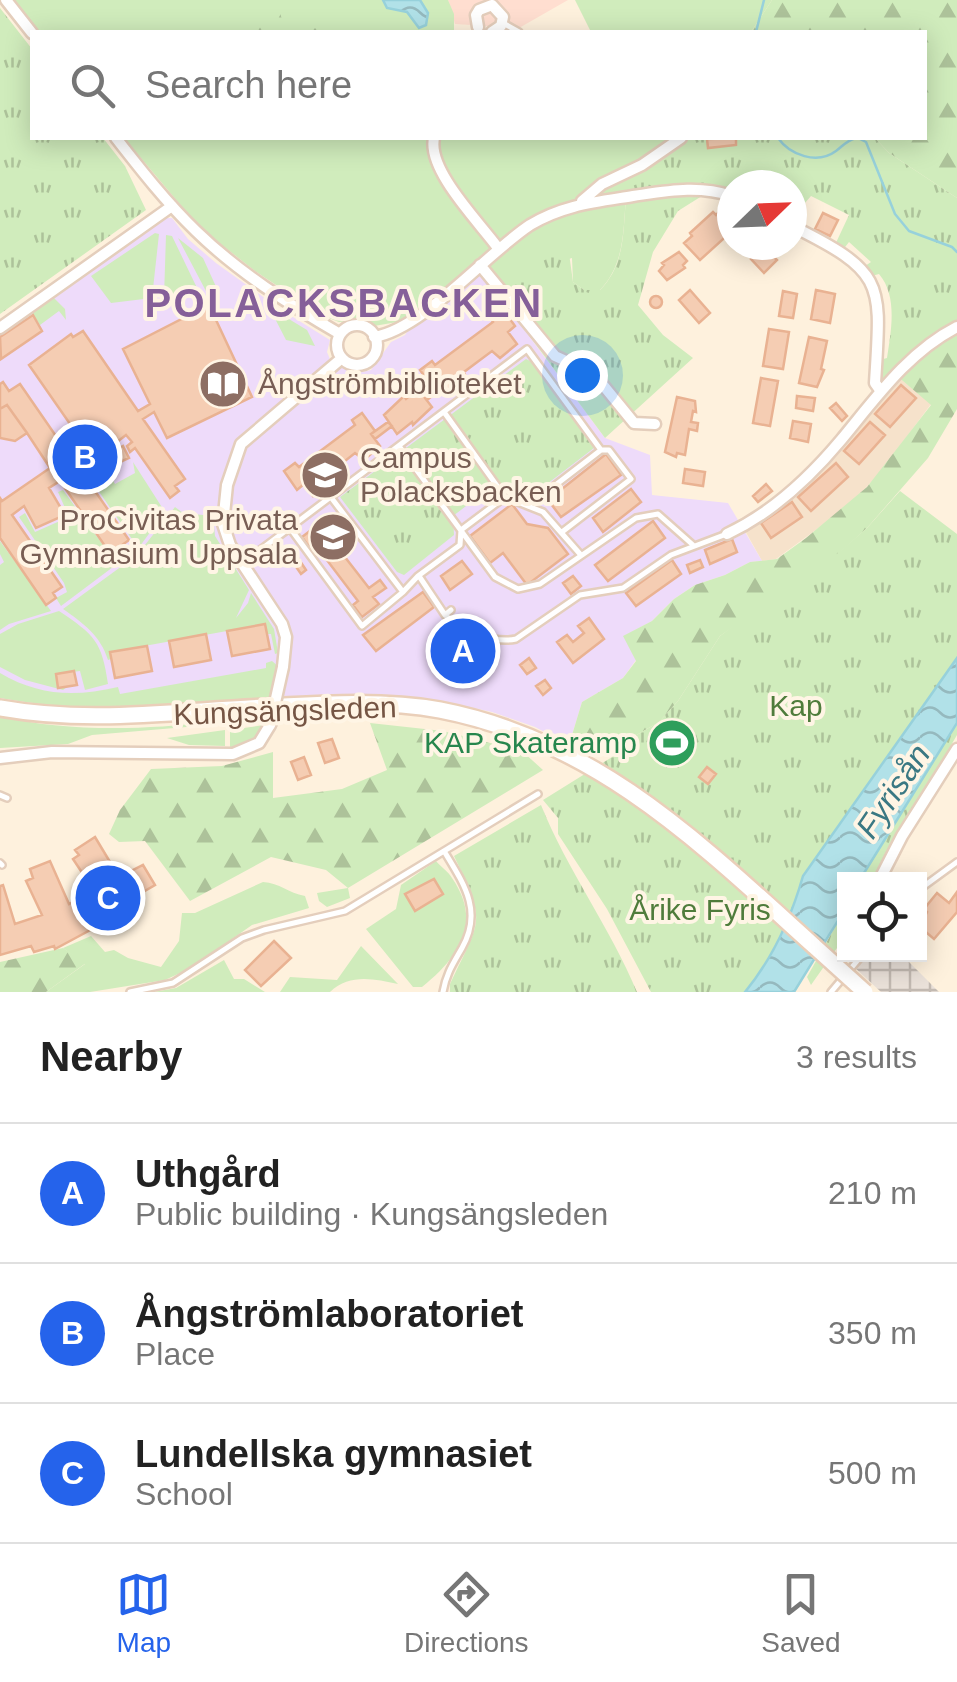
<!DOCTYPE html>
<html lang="en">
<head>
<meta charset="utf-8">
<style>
	body { margin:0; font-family:Helvetica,sans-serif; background:#f2f2f2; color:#222 }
	.controls { position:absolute; right:30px; bottom:30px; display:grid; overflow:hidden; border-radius:0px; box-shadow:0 5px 25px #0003 }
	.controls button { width:90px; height:90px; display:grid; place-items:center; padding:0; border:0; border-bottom:2px solid #e0e0e0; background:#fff; color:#222; font:50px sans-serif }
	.compass { position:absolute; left:717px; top:170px; width:90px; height:90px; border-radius:50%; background:#fff; box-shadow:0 5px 25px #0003; rotate:67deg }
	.you { position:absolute; left:582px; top:375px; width:35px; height:35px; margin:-25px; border:8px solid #fff; border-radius:50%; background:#1a73e8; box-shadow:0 0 0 15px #1a73e833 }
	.badge { display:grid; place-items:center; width:65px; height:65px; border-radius:50%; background:#2563eb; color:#fff; font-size:32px; font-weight:700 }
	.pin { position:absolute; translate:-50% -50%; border:5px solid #fff; box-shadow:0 2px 10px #0006 }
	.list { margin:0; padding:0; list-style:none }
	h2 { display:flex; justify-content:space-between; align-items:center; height:130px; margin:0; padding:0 40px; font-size:42px }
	h2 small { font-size:32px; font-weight:400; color:#767676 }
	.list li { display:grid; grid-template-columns:65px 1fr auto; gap:30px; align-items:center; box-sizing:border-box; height:140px; padding:0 40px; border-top:2px solid #e0e0e0 }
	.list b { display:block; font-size:38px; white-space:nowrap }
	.list p { margin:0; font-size:32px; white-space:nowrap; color:#767676 }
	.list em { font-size:32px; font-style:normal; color:#767676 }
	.icon { flex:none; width:55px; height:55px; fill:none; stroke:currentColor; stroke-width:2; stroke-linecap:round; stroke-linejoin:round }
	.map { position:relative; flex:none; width:957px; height:992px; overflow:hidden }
	.search { position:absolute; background:#fff; box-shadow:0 5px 25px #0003; left:30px; right:30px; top:30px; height:110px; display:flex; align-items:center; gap:25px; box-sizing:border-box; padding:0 35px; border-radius:0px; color:#767676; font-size:38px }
	.sheet { height:550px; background:#fff }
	nav { display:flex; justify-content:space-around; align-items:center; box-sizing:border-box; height:140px; border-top:2px solid #e0e0e0; background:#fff; font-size:28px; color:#767676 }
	nav a { display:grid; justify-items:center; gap:5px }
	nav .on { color:#2563eb }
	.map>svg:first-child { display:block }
</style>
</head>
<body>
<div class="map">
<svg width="957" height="992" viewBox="0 0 957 992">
	<defs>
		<pattern id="industrial-grid" width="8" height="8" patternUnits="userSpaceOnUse" patternTransform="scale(2.5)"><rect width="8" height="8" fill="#ebe2da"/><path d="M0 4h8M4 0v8" fill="none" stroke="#c3bab2"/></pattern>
		<pattern id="forest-firs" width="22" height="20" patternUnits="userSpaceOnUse" patternTransform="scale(2.5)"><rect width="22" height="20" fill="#d0ecbc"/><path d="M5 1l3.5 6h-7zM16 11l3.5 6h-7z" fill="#adc29a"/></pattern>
		<pattern id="park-tufts" width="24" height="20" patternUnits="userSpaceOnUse" patternTransform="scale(2.5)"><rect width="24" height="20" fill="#d0ecbc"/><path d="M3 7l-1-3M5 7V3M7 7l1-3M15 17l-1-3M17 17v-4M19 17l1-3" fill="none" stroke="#adc29a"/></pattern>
		<pattern id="water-waves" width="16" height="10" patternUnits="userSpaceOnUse" patternTransform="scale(2.5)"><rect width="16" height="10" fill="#b1e1e8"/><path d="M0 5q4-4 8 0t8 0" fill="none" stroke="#95b9be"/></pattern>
	</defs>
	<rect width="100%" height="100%" fill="#fef1dd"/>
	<!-- residential -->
	<path fill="#f6e2cb" d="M 896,375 L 931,404 L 879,474 L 847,507 L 776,559 L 762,561 L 743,527 L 805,477 Z"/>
	<!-- commercial -->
	<path fill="#ffded0" d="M 448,0 L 568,0 L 519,28 L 455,24 Z"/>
	<!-- industrial -->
	<path fill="url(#industrial-grid)" d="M 863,955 L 902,955 L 939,992 L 881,992 L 853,966 Z"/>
	<!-- education -->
	<path fill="#eedbfa" d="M 155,218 L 172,218 L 188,239 L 216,263 L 280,309 L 330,340 L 327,352 L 332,364 L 358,373 L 371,370 L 391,342 L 405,335 L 415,319 L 480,265 L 491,285 L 605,438 L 650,455 L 652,495 L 728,503 L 762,561 L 750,562 L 725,575 L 695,585 L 674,599 L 652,621 L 624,636 L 636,660 L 623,678 L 582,702 L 569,745 L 535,727 L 492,712 L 441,701 L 390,695 L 268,697 L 177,705 L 54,706 L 0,698 L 0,328 Z"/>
	<!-- grass -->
	<path fill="#d0ecbc" d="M 12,0 L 448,0 L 454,14 L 454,32 L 39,32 Z
		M 575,0 L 772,0 L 751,32 L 591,32 Z
		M 124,138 L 681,138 L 604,185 L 626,197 C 623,231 625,265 599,291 L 584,290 L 573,282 L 572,258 L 494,281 L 480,265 L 415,319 L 374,326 L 360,320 L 339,322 L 321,315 L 255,271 L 199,227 Z
		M 155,233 L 159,234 L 152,298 L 111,303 L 91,276 Z
		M 166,235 L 172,236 L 199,292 L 164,297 Z
		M 178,238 L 203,258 L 218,291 L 207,293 Z
		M 53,297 L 65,309 L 66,320 L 59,311 L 40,325 L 32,313 Z
		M 269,307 L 307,330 L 315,346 L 286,340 Z
		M 133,462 L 165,512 L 140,546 L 136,545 L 84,470 L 101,467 L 105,475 L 109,474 L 115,484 L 135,473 Z
		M 63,490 L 117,564 L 61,606 L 56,598 L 67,592 L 64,583 L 19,517 L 25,513 L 35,532 L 69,517 L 58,492 Z
		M 175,507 L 183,513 L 213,516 L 215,536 L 249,590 L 236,618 L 248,603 L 251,593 L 274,629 L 278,653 L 275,654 L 271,634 L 267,634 L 265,624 L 111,652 L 111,659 L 108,660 C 101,636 83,623 63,609 L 137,555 Z
		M 0,541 L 51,611 L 9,624 L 0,630 L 0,565 L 4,562 L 0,554 Z
		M 59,611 C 95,635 102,642 108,684 L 85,690 L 80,671 L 56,674 L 59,688 L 67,687 L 63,690 L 25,680 L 0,667 L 0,634 L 18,624 Z
		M 272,661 L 279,667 L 271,697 C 181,705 90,715 0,698 L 0,673 C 39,696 75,697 118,687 L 120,694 L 266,668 L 266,663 Z
		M 0,716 C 63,732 145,730 209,722 L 210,725 L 92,735 L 68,744 L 0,748 Z
		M 264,725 L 251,743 L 230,749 L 230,730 Z
		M 225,730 L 225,746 L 189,745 L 167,738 Z
		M 436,861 C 441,867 448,871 452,878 C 483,923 459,957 422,987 L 413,987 L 366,929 L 396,909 L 401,885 Z
		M 263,882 C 280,883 288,893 305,896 L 309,908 L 252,925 L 191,968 L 165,980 L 90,992 L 46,992 L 85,964 L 63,948 L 91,936 L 105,952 L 114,950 L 128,958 L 161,967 L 179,941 L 182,913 L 195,913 Z
		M 348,888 L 350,898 L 327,907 L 319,901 L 317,893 Z
		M 361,946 L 398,984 C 374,979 350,973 330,992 L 280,992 L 290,977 L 337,980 Z
		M 224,960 L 234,979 L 244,979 L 265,992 L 154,992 L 176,988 Z"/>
	<!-- forest -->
	<path fill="url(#forest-firs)" d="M 250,0 L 276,0 L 285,29 L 328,28 L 331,32 L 254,32 L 250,21 Z
		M 772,0 L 957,0 L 957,198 L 889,153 L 875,138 L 924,138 L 924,32 L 751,32 Z
		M 957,327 L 957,409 L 928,458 L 867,528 L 838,554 L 720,636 L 678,701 L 659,722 L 621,744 L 590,753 L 569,745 L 582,702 L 623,678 L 636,661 L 623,636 L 652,621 L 674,599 L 695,585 L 725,575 L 750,562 L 777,559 L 806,538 L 867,487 L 931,405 L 896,375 Z
		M 370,723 L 443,731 L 522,751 L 543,770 L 348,888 L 326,870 L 271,857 L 190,901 L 145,841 L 119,842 L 109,834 L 120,810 L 151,769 L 222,766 L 273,752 L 273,798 L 342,789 L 387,770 Z
		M 63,948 L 86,963 L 46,992 L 0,992 L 0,962 Z"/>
	<!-- park -->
	<path fill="url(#park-tufts)" d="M 0,8 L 32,49 L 32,138 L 103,138 L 125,166 L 146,210 L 0,314 Z
		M 681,138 L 875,138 L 889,153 L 957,198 L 957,327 L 880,390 L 876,361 L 887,358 C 891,332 898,296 879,274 L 868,277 L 862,268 L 871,262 L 849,242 L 842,251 L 834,247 L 849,215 L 811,196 L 792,218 L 792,185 L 732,185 L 732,196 L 713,189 L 678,211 L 653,252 L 638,305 L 663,335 L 693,358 L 605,438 L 491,284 L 537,239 L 558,238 L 568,246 L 573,282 L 584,290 L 600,290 C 625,265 623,232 626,198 L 602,184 Z
		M 526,359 L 532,362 L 594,448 L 534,494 L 495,484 L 453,516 L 454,535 L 404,575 L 397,572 L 340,497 Z
		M 900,491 L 957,534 L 957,658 L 803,876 C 791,918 773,958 745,992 L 651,992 L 607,909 L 558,834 L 558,818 L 543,800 L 625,749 L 621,744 L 659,722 L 678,701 L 720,636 L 783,588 L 838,553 L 867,528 Z
		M 957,723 L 957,735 L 873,879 L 863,879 L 863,873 Z
		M 541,805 C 567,870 610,927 637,992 L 450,992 L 450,984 C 481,918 487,924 454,856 Z
		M 844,911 L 844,938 L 811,985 L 807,977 Z"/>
	<!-- water -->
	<path fill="url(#water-waves)" stroke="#97d1db" stroke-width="2.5" d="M 383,0 L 420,0 L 428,13 L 426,25 L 419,28 L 407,12 L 387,8 Z
		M 957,658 L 957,723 L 864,873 L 863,879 L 844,879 L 844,911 L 794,992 L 745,992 C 773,958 791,918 803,876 Z"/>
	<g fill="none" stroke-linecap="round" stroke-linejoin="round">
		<!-- stream -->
		<path stroke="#97d1db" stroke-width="2.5" d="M 756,32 L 764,0
			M 778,138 C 790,155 817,165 836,151 C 844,145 846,141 856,138
			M 858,138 L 866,142 L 895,214 L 909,231 L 952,247 L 957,252"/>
	</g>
	<!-- building -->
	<path fill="#f5cdb3" stroke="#e9b292" stroke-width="2.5" d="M 736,138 L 736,145 L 708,148 L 707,139 Z
		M 723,208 L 732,217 L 732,231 L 700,260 L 684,243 L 692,236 L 690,233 L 713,212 L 716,215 Z
		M 823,213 L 838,220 L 830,236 L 815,229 Z
		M 764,247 L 777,260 L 764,273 L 751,259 Z
		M 679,252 L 687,261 L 683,265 L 685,268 L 667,280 L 659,271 L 664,265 L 662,263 Z
		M 690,290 L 710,313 L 699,323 L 679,300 Z
		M 816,290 L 835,294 L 830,323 L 811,319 Z
		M 783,291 L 797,294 L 793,318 L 779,316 Z
		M650 302a6 6 0 1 1 12 0a6 6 0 1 1-12 0Z
		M 209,305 L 252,397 L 167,438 L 154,412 L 143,419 L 185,479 L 175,486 L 179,491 L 170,498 L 135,448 L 130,452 L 127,446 L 132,442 L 126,435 L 117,442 L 119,448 L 123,446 L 129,458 L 103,470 L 101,467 L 94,470 L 91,462 L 79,468 L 129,540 L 118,548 L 122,553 L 114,559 L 60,481 L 49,488 L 65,515 L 36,528 L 24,506 L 12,515 L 62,587 L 53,593 L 56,598 L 46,605 L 0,538 L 0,498 L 2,501 L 50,468 L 27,433 L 15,441 L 0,438 L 0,384 L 3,382 L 9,391 L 20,384 L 69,455 L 84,444 L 29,365 L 71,334 L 73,337 L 83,331 L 138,411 L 150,404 L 123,349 Z
		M 502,308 L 515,326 L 508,332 L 517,344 L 500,358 L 492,351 L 464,372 L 468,382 L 450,394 L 441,382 L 433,388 L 420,370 L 432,361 L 435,365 L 493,322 L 490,317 Z
		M 33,315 L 42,331 L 1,359 L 0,337 Z
		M 769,329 L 789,332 L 783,369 L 763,366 Z
		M 809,337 L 827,341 L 821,369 L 824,370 L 817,387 L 799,383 Z
		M 761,378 L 778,381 L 770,426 L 753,423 Z
		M 441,382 L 445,386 L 427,400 L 423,395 Z
		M 901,385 L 916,398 L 890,427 L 875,414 Z
		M 418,389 L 432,407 L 413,425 L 412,422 L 397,434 L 384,415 L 404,396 L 406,399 Z
		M 797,396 L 815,398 L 813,411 L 796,408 Z
		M 677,397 L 695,401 L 696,412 L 693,411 L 691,422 L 698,423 L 697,431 L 689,429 L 685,455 L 677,453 L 676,457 L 665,452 Z
		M 836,403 L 847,416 L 842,421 L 830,408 Z
		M 7,405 L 27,433 L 15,441 L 0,438 L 0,409 Z
		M 362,413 L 375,431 L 371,434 L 380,446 L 364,460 L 355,453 L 331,472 L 328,474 L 332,484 L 313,496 L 304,484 L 297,490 L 284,471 L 295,463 L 299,467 L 355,425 L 352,420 Z
		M 793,421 L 811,424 L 808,442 L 790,438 Z
		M 388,422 L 392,426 L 375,439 L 371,434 Z
		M 870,422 L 885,435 L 859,464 L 844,451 Z
		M 606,454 L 621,475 L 561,517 L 548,500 Z
		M 836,463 L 848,477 L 811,511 L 798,497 Z
		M 685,469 L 705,472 L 703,486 L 683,483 Z
		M 766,484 L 772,491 L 758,502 L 753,496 Z
		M 631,489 L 641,502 L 603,532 L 593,518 Z
		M 792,502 L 802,517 L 771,538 L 761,523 Z
		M 512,504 L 527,524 L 548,528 L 568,554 L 527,585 L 503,553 L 490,563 L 470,536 Z
		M 336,521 L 344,533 L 333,541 L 348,561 L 369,588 L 380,580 L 386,588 L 373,597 L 379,604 L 362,617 L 353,605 L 358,601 L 314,543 L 309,547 L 302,537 L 319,524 L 323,530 Z
		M 653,521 L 665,538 L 608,581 L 595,565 Z
		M 732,539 L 737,552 L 710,564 L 705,550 Z
		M 298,558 L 306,570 L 301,574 L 292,561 Z
		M 672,560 L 681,574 L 636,606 L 626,593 Z
		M 700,560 L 703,567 L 690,573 L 687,565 Z
		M 462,561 L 472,574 L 450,590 L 441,576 Z
		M 573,576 L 581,586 L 571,594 L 563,583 Z
		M 423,592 L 434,607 L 376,651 L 363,635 Z
		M 589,618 L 604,639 L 573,663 L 557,642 L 567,635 L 573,642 L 584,633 L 578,626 Z
		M 265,624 L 270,649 L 232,656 L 227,631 Z
		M 206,634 L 211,660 L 174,667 L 169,641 Z
		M 472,634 L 482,648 L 444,672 L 437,663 L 453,647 L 449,642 L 458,636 L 461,641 Z
		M 147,646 L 152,671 L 115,678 L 110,652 Z
		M 529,658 L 536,668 L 527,674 L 520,665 Z
		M 74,671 L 77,685 L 58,688 L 56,674 Z
		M 545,680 L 551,688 L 543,695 L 536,686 Z
		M 332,739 L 339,758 L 325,763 L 318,743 Z
		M 304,757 L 311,775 L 298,780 L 291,762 Z
		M 707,767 L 716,774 L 708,784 L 699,777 Z
		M 95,837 L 119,877 L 143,865 L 155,885 L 91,922 L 94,928 L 55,949 L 54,946 L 34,952 L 31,946 L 0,955 L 0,886 L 3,885 L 15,924 L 42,915 L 26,881 L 33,878 L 30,869 L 50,861 L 69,904 L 95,892 L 73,859 L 79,855 L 75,850 Z
		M 434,879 L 443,894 L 415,911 L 405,894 Z
		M 957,892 L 957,912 L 934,939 L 920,927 L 927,912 L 924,909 L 937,893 L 949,903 Z
		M 274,941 L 291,958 L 261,986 L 245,970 Z"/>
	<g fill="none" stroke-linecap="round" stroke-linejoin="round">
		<!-- lane casing -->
		<g stroke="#e4cebc" stroke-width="10">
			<path id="lane" d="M 503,23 L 519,32
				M 444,412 L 505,497
				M 399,446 L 495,577 L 518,589 L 540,584 L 636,518 L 658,514 L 693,545
				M 330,496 L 403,592 L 418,576 L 460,545 L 461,530 L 505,497 L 543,512 L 580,554
				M 522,503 L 549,490 L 601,450
				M 290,528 L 362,626 L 403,592
				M 243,563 L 527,349 L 601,450 L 609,450 L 631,479 L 562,532
				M 419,576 L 445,615
				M 451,610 L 445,615 C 462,630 493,644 516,639 L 580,595 L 623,588 L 671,555 L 724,535
				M 0,795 L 7,798
				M 0,863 L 2,865
				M 920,889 L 957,862
				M 130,992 L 173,983 L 242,938 L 264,930 L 345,911 L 538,794
				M 443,992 C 446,974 453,964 462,948 C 483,911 464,884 444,851
				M 831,992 L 863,954"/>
		</g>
		<!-- street casing -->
		<g stroke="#e4cebc" stroke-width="15">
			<path id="street" d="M 6,0 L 32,33
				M 478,27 L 476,15 L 479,10 L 492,5 L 503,17 L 501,26 L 492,32
				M 116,138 C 141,170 166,202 196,231 C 238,272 290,305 340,334
				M 434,138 C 427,170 479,222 498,248
				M 582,201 L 602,184 L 642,165 L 681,138
				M 792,226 C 887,273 881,283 875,383 L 880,390
				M 480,265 L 555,356 L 568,362 L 585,363 L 634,423 L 655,424
				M337 345a20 20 0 1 1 40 0a20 20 0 1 1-40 0Z
				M 0,328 L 172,206
				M 374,337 C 423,329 486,254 530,225 C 563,205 596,202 633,196 C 668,191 698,185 732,196
				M 727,534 C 770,514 810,477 841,440 C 875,399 908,352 957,327
				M 283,667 L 286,637 L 282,624 L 230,545 L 223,524 L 227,485 L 241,444 L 342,358
				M 0,758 L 52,752 L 233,754 L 259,743 L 270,725
				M 880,879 L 902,836 L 957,749"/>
		</g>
		<!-- secondary casing -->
		<g stroke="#eacfb9" stroke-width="20">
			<path id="secondary" d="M 0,708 C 89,724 176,711 266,707 C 323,704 384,700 440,710 C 596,740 701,844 814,946"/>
		</g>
		<!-- lane -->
		<use href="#lane" stroke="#fff" stroke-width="5"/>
		<!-- street -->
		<use href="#street" stroke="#fff" stroke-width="10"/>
		<!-- secondary -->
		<use href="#secondary" stroke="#fff" stroke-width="15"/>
		<!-- street-bridge casing -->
		<g stroke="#e4cebc" stroke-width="15" stroke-linecap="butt">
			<path id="street-bridge" d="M 270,725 L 283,667"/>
		</g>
		<!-- secondary-bridge casing -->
		<g stroke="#eacfb9" stroke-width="20" stroke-linecap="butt">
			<path id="secondary-bridge" d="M 814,946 L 865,992"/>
		</g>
		<!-- street-bridge -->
		<use href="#street-bridge" stroke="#fff" stroke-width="10"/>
		<!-- secondary-bridge -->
		<use href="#secondary-bridge" stroke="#fff" stroke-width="15"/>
	</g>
	<!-- icons -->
	<defs>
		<g id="library-disc" transform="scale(2.5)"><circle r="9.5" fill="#8d6e63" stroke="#fff5e5"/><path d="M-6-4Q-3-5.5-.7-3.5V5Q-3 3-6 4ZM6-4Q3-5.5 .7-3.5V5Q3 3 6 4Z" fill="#fff"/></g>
		<g id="university-disc" transform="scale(2.5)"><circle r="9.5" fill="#8d6e63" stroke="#fff5e5"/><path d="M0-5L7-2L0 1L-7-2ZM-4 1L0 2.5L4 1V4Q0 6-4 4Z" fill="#fff"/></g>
		<g id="school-disc" transform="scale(2.5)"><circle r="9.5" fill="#8d6e63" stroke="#fff5e5"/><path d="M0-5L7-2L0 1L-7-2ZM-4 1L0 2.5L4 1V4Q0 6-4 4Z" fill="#fff"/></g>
		<g id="stadium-disc" transform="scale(2.5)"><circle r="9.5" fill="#2e9e5b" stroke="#fff5e5"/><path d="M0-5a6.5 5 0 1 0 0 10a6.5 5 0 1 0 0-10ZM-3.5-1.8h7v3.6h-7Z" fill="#fff"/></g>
	</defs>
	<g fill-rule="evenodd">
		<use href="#library-disc" x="223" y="384"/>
		<use href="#university-disc" x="325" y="475"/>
		<use href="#school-disc" x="333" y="537"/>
		<use href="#stadium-disc" x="672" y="743"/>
	</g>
	<g text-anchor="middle" stroke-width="8" stroke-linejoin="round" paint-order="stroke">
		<!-- education labels -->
		<g font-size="30" fill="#785e54" stroke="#fff5e5" text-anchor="start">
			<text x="258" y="394">Ångströmbiblioteket</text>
			<text x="360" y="468">Campus<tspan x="360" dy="34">Polacksbacken</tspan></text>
			<text x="298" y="530" text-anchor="end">ProCivitas Privata<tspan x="298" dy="34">Gymnasium Uppsala</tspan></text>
		</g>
		<!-- park labels -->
		<g font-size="30" fill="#4f7c3b" stroke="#fff5e5">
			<text x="796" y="716">Kap</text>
			<text x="700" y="920">Årike Fyris</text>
		</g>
		<!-- street labels -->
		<g font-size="30" fill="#755544" stroke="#fff5e5">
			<text transform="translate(285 711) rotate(-2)" y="10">Kungsängsleden</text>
		</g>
		<!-- leisure labels -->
		<g font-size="30" fill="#27864d" stroke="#fff5e5" text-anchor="end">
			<text x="637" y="753">KAP Skateramp</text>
		</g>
		<!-- water labels -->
		<g font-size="32" font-style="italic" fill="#3a7883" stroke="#fff5e5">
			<text transform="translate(893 791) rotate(-56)" y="11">Fyrisån</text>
		</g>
		<!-- district labels -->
		<g font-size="40" font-weight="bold" letter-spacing="2.5" fill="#855f99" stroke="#fff5e5">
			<text x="344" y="317">POLACKSBACKEN</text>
		</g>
	</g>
</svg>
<div class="controls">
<button><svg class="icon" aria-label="locate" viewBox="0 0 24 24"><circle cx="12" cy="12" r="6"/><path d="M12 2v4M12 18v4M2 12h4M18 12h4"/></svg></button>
</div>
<svg class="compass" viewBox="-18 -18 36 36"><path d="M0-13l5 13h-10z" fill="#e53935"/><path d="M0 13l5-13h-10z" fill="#767676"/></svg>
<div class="you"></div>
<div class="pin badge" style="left:463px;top:651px">A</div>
<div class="pin badge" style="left:85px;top:457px">B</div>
<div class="pin badge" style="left:108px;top:898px">C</div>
<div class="search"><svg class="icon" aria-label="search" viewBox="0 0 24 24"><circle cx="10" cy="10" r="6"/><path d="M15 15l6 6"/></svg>Search here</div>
</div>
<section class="sheet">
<h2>Nearby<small>3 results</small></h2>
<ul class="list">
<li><span class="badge">A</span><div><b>Uthgård</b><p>Public building · Kungsängsleden</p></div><em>210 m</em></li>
<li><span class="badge">B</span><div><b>Ångströmlaboratoriet</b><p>Place</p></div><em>350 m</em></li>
<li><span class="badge">C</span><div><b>Lundellska gymnasiet</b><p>School</p></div><em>500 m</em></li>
</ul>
</section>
<nav>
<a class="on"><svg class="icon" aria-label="map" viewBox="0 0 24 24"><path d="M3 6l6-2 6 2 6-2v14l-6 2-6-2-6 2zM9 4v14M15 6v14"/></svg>Map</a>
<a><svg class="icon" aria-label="directions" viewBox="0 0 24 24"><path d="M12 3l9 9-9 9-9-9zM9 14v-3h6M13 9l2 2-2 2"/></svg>Directions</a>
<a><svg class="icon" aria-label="saved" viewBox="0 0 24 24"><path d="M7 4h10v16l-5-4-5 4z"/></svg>Saved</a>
</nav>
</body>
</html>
